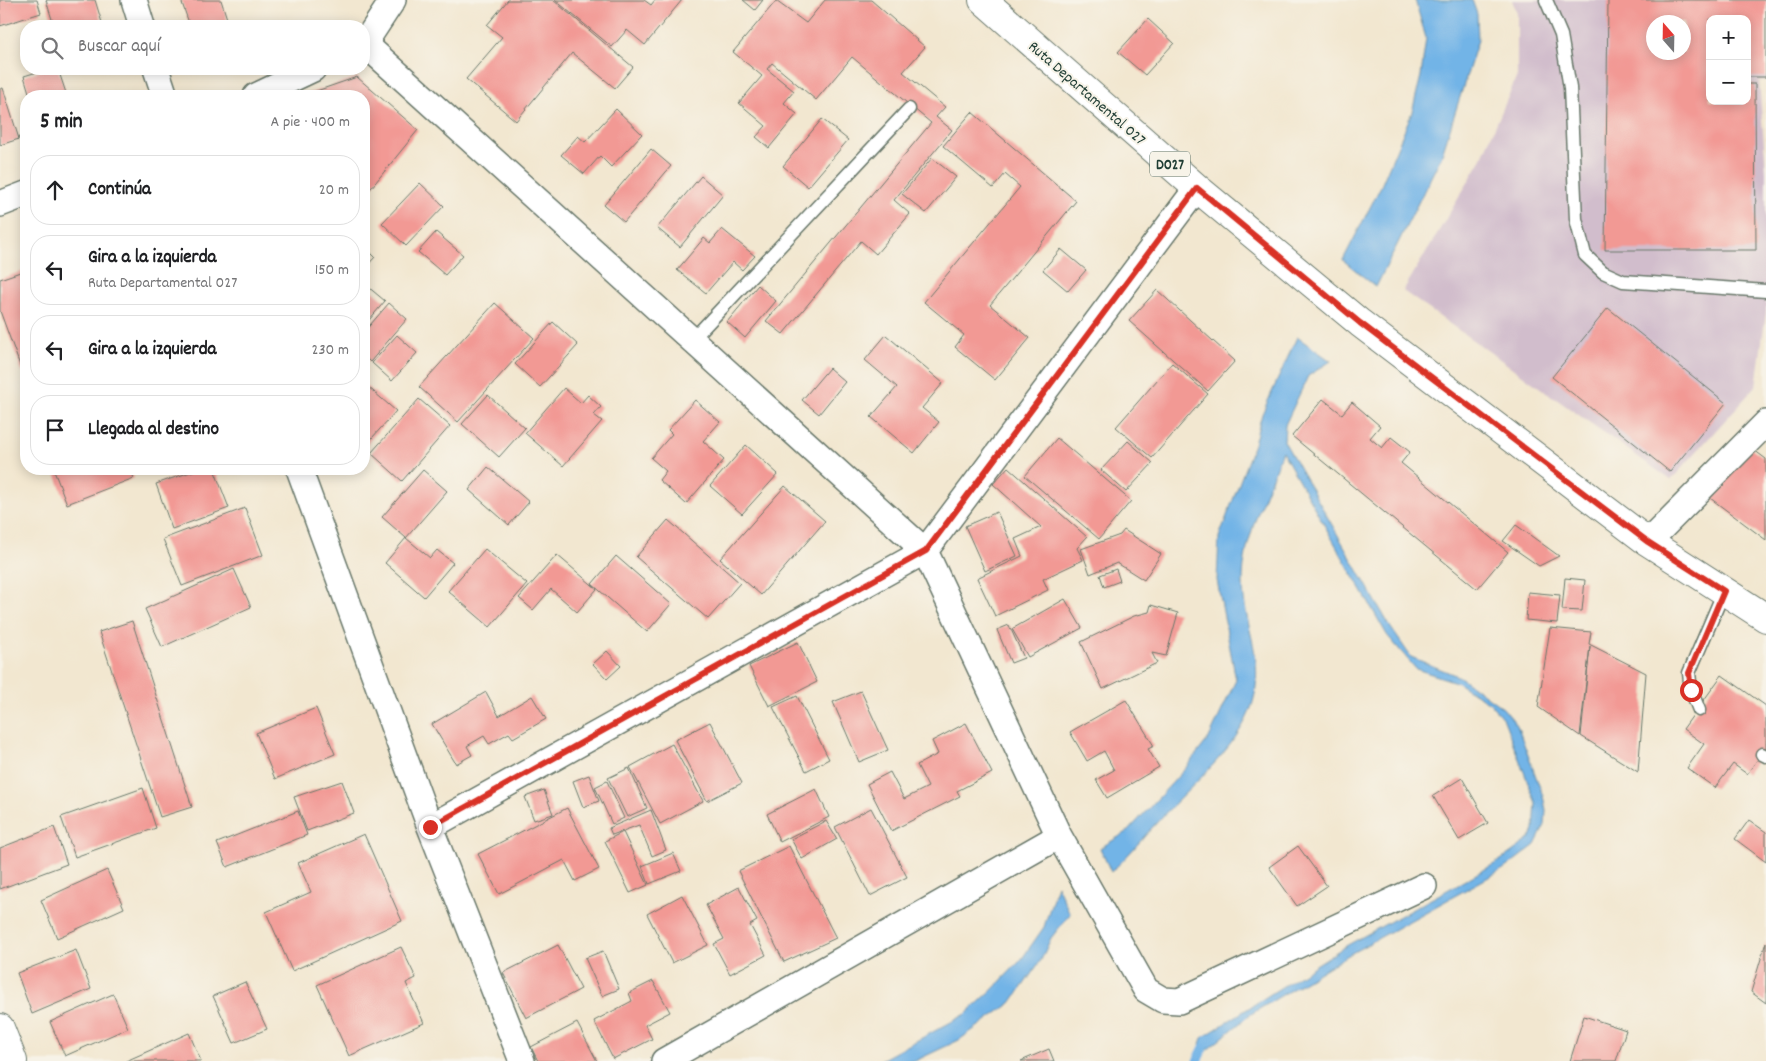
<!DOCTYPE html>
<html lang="es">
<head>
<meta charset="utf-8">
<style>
	body { margin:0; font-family:Dekko,sans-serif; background:#f6f6f6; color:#202124 }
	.controls { position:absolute; right:15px; top:15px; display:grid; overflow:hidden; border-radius:10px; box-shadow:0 2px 12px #0003 }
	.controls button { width:45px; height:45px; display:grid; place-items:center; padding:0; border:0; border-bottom:1px solid #e0e0e0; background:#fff; color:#202124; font:25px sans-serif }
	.compass { position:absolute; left:1646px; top:15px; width:45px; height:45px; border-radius:50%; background:#fff; box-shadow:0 2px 12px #0003; rotate:340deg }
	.stop { position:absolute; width:15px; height:15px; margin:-11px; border:4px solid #d93025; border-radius:50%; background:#fff }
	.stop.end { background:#d93025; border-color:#fff; box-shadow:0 1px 5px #0008 }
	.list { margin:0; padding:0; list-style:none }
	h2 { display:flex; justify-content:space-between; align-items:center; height:65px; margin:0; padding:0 20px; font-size:21px }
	h2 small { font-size:16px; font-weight:400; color:#757577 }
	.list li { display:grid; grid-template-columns:32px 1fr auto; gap:15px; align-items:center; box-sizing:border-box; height:70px; margin:0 10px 10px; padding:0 10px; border:1px solid #e0e0e0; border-radius:20px }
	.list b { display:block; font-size:19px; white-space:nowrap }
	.list p { margin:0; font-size:16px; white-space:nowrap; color:#757577 }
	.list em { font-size:16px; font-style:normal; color:#757577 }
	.icon { flex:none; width:28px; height:28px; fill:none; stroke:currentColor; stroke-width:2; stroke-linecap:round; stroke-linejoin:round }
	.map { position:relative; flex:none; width:1766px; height:1061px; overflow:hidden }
	.search { position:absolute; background:#fff; box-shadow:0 2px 12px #0003; left:20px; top:20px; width:350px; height:55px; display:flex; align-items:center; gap:12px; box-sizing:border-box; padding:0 18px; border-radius:20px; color:#757577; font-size:19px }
	.panel { position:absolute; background:#fff; box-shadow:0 2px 12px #0003; left:20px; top:90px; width:350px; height:385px; border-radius:20px }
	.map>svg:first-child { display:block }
</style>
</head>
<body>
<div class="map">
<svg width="1766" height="1061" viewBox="0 0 1766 1061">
	<rect width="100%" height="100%" fill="#f7f3e8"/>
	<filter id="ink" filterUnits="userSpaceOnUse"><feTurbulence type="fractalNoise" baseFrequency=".02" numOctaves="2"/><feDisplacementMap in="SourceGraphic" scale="10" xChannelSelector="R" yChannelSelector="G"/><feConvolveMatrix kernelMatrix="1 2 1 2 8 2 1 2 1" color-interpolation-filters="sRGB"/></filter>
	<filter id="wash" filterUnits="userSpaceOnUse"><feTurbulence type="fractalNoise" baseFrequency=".0096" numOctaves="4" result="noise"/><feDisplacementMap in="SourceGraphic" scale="20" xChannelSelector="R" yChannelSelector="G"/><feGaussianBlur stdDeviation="1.12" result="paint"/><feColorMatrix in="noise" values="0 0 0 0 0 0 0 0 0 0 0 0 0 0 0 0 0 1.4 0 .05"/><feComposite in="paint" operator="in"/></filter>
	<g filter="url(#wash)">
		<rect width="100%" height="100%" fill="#f2e7d0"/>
		<!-- industrial -->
		<path fill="#d1bdcc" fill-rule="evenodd" d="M 1512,0 L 1766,0 L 1766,80 L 1759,81 L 1766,171 L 1766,312 L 1756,386 L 1671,480 L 1403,291 L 1480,162 L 1517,76 L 1517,13 ZM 1710,19 L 1747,19 L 1747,101 L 1710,101 ZM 1654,22 L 1684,22 L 1684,52 L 1654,52 Z"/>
		<!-- water -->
		<path fill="#72b4e7" stroke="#48788e" d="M 1415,0 L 1472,0 L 1477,14 L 1478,40 L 1441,157 L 1376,287 L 1343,260 L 1381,186 L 1412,112 L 1421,76 L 1426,38 Z
			M 1297,337 L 1331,361 L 1308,376 L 1285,425 L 1284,441 L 1391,628 L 1411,657 L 1460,677 L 1503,708 L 1517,725 L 1543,796 L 1546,810 L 1545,825 L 1535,845 L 1505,868 L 1350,954 L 1251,1014 L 1206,1051 L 1200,1044 L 1202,1038 L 1344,947 L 1498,862 L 1530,839 L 1534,830 L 1536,803 L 1504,720 L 1490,703 L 1456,682 L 1416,669 L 1387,635 L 1282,451 C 1267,494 1242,539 1243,585 C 1244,625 1262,652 1255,694 C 1246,742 1192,784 1160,819 C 1143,837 1129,856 1111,872 L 1100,848 L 1127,832 L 1184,770 L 1209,738 L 1236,680 L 1217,580 L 1219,537 L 1254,444 L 1262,414 Z
			M 1057,885 L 1070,914 L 1051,938 L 1041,960 L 1011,1003 L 959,1040 L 915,1061 L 879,1061 L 966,1014 L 991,991 L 1021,960 L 1044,927 Z"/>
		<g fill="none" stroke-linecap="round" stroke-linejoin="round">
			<!-- stream -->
			<path stroke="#72b4e7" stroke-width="9" d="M 1197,1061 L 1208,1039"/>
		</g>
		<g id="blocks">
			<!-- building -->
			<path fill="#f29994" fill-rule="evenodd" d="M 0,0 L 37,0 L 41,13 L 0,26 Z
				M 46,0 L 95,0 L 103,26 L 54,26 Z
				M 181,0 L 221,0 L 229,25 L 190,26 Z
				M 508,0 L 553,0 L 633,67 L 615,88 L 572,53 L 516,121 L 466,79 L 502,37 L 487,25 Z
				M 555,0 L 644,0 L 651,5 L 655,0 L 682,0 L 645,45 L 627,30 L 612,47 Z
				M 743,0 L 763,0 L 755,10 Z
				M 825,0 L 871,0 L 925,47 L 903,72 L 945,107 L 936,117 L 952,130 L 894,200 L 910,214 L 876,254 L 861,241 L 783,334 L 766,321 L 931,123 L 852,57 L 816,100 L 772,63 L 767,69 L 794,91 L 784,103 L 797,114 L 769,148 L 756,137 L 766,126 L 739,103 L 762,76 L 733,52 L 776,1 L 806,23 Z
				M 1608,0 L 1766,0 L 1766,77 L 1747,77 L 1747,19 L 1710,19 L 1710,101 L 1747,101 L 1747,84 L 1755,84 L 1756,250 L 1605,250 ZM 1654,22 L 1684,22 L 1684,52 L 1654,52 Z
				M 1148,19 L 1174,43 L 1145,75 L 1118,52 Z
				M 47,69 L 58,69 L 67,96 L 30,96 L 24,76 Z
				M 357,77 L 418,130 L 367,193 L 364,190 L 364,96 L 302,96 Z
				M 3,88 L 19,139 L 0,145 L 0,89 Z
				M 616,109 L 642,134 L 611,167 L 600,156 L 584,174 L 561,155 L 578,136 L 585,142 Z
				M 972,112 L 1076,201 L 990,305 L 1030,338 L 995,380 L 955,347 L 964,335 L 924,302 L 1020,187 L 1005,174 L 993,188 L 943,146 Z
				M 822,119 L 848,140 L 808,187 L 783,166 Z
				M 651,149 L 671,166 L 624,222 L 604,205 Z
				M 932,158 L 956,177 L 926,213 L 902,194 Z
				M 701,176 L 723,195 L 680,247 L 657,228 Z
				M 420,183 L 444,206 L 406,246 L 382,223 Z
				M 722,229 L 755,256 L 742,270 L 733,262 L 706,293 L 677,270 L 704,238 L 710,243 Z
				M 436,232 L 463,255 L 445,275 L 418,252 Z
				M 364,246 L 375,257 L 364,269 Z
				M 1061,249 L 1086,270 L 1068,291 L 1043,270 Z
				M 26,270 L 26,370 L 22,371 L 0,311 L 0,279 Z
				M 758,285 L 776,301 L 745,338 L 727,322 Z
				M 367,286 L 385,301 L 364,326 L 364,290 Z
				M 1157,290 L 1235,361 L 1208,391 L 1129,321 Z
				M 389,303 L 407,319 L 370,362 L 364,356 L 364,332 Z
				M 495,303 L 534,338 L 458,422 L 419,387 Z
				M 1608,308 L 1726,403 L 1670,472 L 1552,377 Z
				M 553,322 L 578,345 L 540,387 L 515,364 Z
				M 397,335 L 417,353 L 392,381 L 372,363 Z
				M 886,335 L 943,383 L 922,408 L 939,422 L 914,453 L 871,417 L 897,387 L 865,360 Z
				M 1172,363 L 1208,394 L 1152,458 L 1116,427 Z
				M 829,368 L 845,382 L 819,414 L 802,400 Z
				M 367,386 L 396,411 L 364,447 L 364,390 Z
				M 564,388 L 581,403 L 588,395 L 601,407 L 594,415 L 602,421 L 563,466 L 525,433 Z
				M 488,395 L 525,428 L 499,457 L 462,424 Z
				M 419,399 L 450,426 L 402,481 L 371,453 Z
				M 1323,399 L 1342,414 L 1352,402 L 1380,426 L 1370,438 L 1382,448 L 1391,437 L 1410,452 L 1401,463 L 1508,552 L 1477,589 L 1292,436 Z
				M 695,400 L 720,422 L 703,441 L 724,460 L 686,504 L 659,480 L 666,471 L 651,458 L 672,434 L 668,430 Z
				M 1057,438 L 1131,501 L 1099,539 L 1025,476 Z
				M 1128,441 L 1153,463 L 1126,492 L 1101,470 Z
				M 746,445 L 778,474 L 742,514 L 710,486 Z
				M 1750,447 L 1766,459 L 1766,540 L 1710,498 Z
				M 488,467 L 529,502 L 509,525 L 469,490 Z
				M 1008,467 L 1087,537 L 1077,548 L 1083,560 L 1043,579 L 1048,590 L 995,616 L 977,578 L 1022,556 L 1015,539 L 1041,527 L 993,484 Z
				M 59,469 L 130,469 L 134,478 L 67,504 L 54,471 Z
				M 199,469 L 214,469 L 229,508 L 172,529 L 156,484 Z
				M 423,470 L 447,491 L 406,538 L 382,517 Z
				M 785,486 L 825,521 L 761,595 L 720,559 Z
				M 245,508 L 263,555 L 182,586 L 163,539 Z
				M 997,512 L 1017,556 L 985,571 L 965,526 Z
				M 668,520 L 740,583 L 708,619 L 636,557 Z
				M 1516,525 L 1559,556 L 1539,566 L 1503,541 Z
				M 1124,530 L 1161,554 L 1144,580 L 1117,563 L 1090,574 L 1081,549 L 1120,535 Z
				M 406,538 L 430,558 L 437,550 L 453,563 L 424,597 L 385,563 Z
				M 485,549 L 527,584 L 490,627 L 448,591 Z
				M 557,555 L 597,589 L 577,612 L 551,589 L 533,610 L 519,598 Z
				M 616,556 L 671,604 L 647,632 L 592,584 Z
				M 234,569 L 251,607 L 162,647 L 145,609 Z
				M 1116,569 L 1120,581 L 1104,587 L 1100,575 Z
				M 1565,578 L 1585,580 L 1582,611 L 1562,610 Z
				M 1528,592 L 1560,595 L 1557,623 L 1526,620 Z
				M 1065,599 L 1082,628 L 1028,657 L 1012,629 Z
				M 1151,605 L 1178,613 L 1166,656 L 1152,653 L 1157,663 L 1103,689 L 1081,642 L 1134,616 L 1149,612 Z
				M 132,621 L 192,807 L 160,817 L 99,632 Z
				M 1009,625 L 1024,658 L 1011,663 L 997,630 Z
				M 1550,628 L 1591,632 L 1589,644 L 1646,673 L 1638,772 L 1581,736 L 1590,646 L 1580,736 L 1538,707 Z
				M 798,642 L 817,682 L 769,706 L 749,666 Z
				M 607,651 L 621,666 L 607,679 L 593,664 Z
				M 1722,675 L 1766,706 L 1766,748 L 1747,774 L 1733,764 L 1715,788 L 1687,768 L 1704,744 L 1683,729 Z
				M 861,691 L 888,750 L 859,762 L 833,702 Z
				M 486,692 L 499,716 L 532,696 L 546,719 L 513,738 L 509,733 L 489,744 L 484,736 L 467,746 L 472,755 L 456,764 L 432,724 Z
				M 797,696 L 829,759 L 806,771 L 773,707 Z
				M 1126,700 L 1154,746 L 1148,749 L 1159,767 L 1107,798 L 1096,780 L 1114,770 L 1104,751 L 1087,761 L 1070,732 Z
				M 316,708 L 335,754 L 275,779 L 256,733 Z
				M 710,722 L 742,783 L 707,801 L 675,740 Z
				M 966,723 L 992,773 L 957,791 L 960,796 L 891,831 L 867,784 L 890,772 L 904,799 L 928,787 L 917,765 L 938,754 L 932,741 Z
				M 672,744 L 703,801 L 660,824 L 630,767 Z
				M 629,768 L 647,808 L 627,817 L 608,778 Z
				M 589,775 L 599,801 L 583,807 L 573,781 Z
				M 1462,778 L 1488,823 L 1459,840 L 1433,796 Z
				M 342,781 L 354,813 L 307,831 L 294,797 Z
				M 607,781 L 624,818 L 612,824 L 595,787 Z
				M 143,788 L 156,828 L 75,857 L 61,817 Z
				M 816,789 L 829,817 L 780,842 L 767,814 Z
				M 544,790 L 553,814 L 534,820 L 525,797 Z
				M 567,808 L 599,869 L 575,881 L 564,860 L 499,894 L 478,854 Z
				M 871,808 L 907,877 L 870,896 L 835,827 Z
				M 651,810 L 666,850 L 652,856 L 639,825 L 612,835 L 609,828 Z
				M 298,811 L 307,835 L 227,867 L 217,843 Z
				M 1749,820 L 1766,832 L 1766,862 L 1735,839 Z
				M 826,821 L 837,839 L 802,859 L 791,839 Z
				M 54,827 L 67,864 L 0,889 L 0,848 Z
				M 623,832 L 648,885 L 630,893 L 605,841 Z
				M 364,834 L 402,921 L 292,971 L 266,912 L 311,892 L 298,863 Z
				M 789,846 L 836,938 L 784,962 L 738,871 Z
				M 1298,846 L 1327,886 L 1297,906 L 1269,867 Z
				M 673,853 L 681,871 L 649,884 L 642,866 Z
				M 107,870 L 124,908 L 57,938 L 41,900 Z
				M 739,887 L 757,921 L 750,925 L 766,955 L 730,974 L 714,944 L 724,939 L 706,905 Z
				M 682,895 L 708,945 L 672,963 L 647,914 Z
				M 1766,942 L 1766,1003 L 1751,992 Z
				M 558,945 L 581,989 L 526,1018 L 503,973 Z
				M 401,947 L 416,978 L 406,983 L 424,1023 L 349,1056 L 317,985 Z
				M 76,950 L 91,989 L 32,1014 L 17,973 Z
				M 603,951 L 619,989 L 602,996 L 585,958 Z
				M 653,981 L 670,1012 L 645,1025 L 652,1039 L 613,1059 L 594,1021 L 632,1001 L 629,993 Z
				M 245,982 L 267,1029 L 234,1043 L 213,996 Z
				M 113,994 L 128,1028 L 65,1056 L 50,1022 Z
				M 1584,1016 L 1626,1030 L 1616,1061 L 1570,1061 Z
				M 577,1023 L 597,1061 L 538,1061 L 531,1047 Z
				M 189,1033 L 201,1061 L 126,1061 Z
				M 1049,1049 L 1054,1061 L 1021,1061 Z"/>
		</g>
	</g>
	<g filter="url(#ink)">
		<use href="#blocks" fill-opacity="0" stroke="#69786b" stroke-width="1"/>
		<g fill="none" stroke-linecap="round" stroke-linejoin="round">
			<!-- lane casing -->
			<g stroke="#69786b" stroke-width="15">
				<path id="lane" d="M 1546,0 L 1561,35 L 1570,88 L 1576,219 L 1585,255 L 1603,272 L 1623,281 L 1766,291
					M 692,340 L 909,109
					M 1699,710 L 1691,690 L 1689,673 L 1724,591
					M 1762,754 L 1766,756"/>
			</g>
			<!-- street casing -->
			<g stroke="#69786b" stroke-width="28">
				<path id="street" d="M 134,0 L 142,26
					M 364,44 L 393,0
					M 365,44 L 925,551 L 1059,836 L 1146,990 L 1163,1000 L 1179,1001 L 1424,886
					M 156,69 L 165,96
					M 256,96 L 313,69
					M 0,204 L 26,194
					M 299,469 L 430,827 L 522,1061
					M 1648,542 L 1766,423
					M 430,827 L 925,551 L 1197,188
					M 664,1061 L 1059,836"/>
			</g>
			<!-- secondary casing -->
			<g stroke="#69786b" stroke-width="30">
				<path id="secondary" d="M 0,1028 L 13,1061"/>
			</g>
			<!-- primary casing -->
			<g stroke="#69786b" stroke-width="30">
				<path id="primary" d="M 983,0 L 1197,188 L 1360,323 L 1648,542 L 1766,618"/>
			</g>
			<!-- lane -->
			<use href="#lane" stroke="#fff" stroke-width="12"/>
			<!-- street -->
			<use href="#street" stroke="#fff" stroke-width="25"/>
			<!-- secondary -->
			<use href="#secondary" stroke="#fff" stroke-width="28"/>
			<!-- primary -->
			<use href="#primary" stroke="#fff" stroke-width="28"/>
		</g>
	</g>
	<g fill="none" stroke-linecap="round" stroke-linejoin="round" filter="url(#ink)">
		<!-- route -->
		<path stroke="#d93025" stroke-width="6" d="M 430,827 L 926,551 L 1197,188 L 1360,323 L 1648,542 L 1724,591 L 1689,673 L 1691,690"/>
	</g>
	<g text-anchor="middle" stroke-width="4" stroke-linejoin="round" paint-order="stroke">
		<!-- shield labels -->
		<rect fill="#f7f3e8" stroke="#60746a" stroke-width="1" x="1150" y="151.5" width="40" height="25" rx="4"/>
		<g font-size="15" font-weight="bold" fill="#1f3d34">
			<text x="1170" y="169">D027</text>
		</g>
		<!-- street labels -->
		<g font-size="16" fill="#1f3d34" stroke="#f7f3e8">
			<text transform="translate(1088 92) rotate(41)" y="6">Ruta Departamental 027</text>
		</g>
	</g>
</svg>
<div class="controls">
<button>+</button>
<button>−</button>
</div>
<svg class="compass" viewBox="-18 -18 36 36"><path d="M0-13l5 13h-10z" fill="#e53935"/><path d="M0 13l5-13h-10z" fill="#757577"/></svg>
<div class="stop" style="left:1691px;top:690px"></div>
<div class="stop end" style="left:430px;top:827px"></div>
<div class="search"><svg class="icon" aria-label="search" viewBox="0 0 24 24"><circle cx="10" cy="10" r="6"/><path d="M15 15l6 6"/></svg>Buscar aquí</div>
<section class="panel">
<h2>5 min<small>A pie · 400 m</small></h2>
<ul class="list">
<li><svg class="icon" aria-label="ahead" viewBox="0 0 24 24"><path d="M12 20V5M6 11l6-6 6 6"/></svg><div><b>Continúa</b></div><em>20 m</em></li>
<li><svg class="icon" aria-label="left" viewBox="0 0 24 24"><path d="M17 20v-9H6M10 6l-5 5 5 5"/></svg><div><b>Gira a la izquierda</b><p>Ruta Departamental 027</p></div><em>150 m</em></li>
<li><svg class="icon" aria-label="left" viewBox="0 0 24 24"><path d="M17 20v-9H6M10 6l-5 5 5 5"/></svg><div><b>Gira a la izquierda</b></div><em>230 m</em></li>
<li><svg class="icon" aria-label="arrive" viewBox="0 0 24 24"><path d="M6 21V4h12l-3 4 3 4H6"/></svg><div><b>Llegada al destino</b></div></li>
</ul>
</section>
</div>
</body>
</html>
